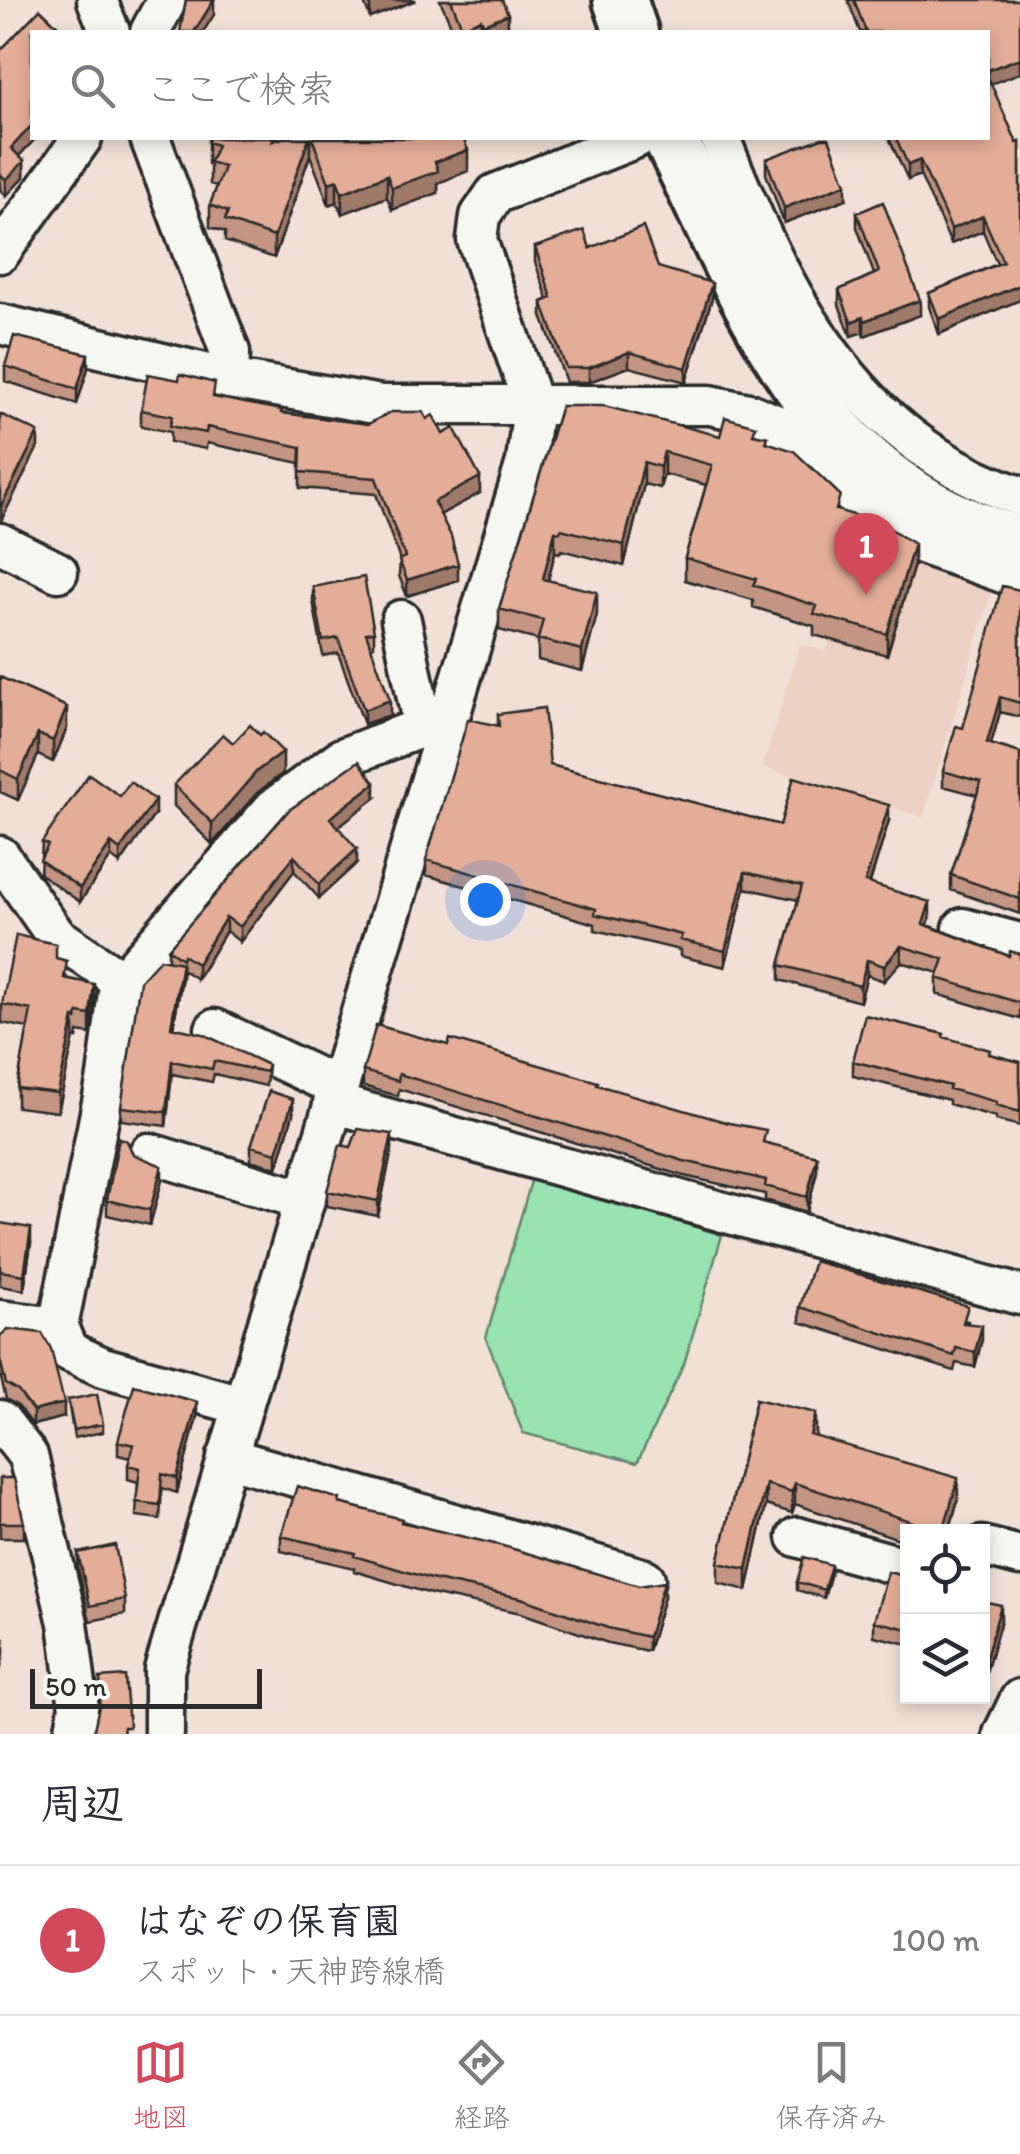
<!DOCTYPE html>
<html lang="ja">
<head>
<meta charset="utf-8">
<style>
	body { margin:0; font-family:Itim,"Klee One",sans-serif; background:#f7f7f7; color:#2b2b33 }
	.controls { position:absolute; right:30px; bottom:30px; display:grid; overflow:hidden; border-radius:0px; box-shadow:0 5px 15px #0003 }
	.controls button { width:90px; height:90px; display:grid; place-items:center; padding:0; border:0; border-bottom:2px solid #e1e1e2; background:#fff; color:#2b2b33; font:50px sans-serif }
	.scale { position:absolute; left:30px; bottom:25px; width:232px; box-sizing:border-box; padding-left:10px; border:5px solid #2b2b2b; border-top:0; font-size:28px; line-height:35px; white-space:nowrap; color:#2b2b2b; -webkit-text-stroke:8px #f6f6f2; paint-order:stroke }
	.you { position:absolute; left:485px; top:900px; width:35px; height:35px; margin:-25px; border:8px solid #fff; border-radius:50%; background:#1a73e8; box-shadow:0 0 0 15px #1a73e833 }
	.badge { display:grid; place-items:center; width:65px; height:65px; border-radius:50%; background:#d1495b; color:#fff; font-size:32px; font-weight:700 }
	.pin { position:absolute; translate:-50% -82px; filter:drop-shadow(0 2px 5px #0008) }
	.pin::after { content:''; position:absolute; top:52px; width:35px; height:30px; background:inherit; clip-path:polygon(0 0,100% 0,50% 100%) }
	.list { margin:0; padding:0; list-style:none }
	h2 { display:flex; justify-content:space-between; align-items:center; height:130px; margin:0; padding:0 40px; font-size:42px }
	h2 small { font-size:32px; font-weight:400; color:#7c7c81 }
	.list li { display:grid; grid-template-columns:65px 1fr auto; gap:30px; align-items:center; box-sizing:border-box; height:150px; padding:0 40px; border-top:2px solid #e1e1e2 }
	.list b { display:block; font-size:38px; white-space:nowrap }
	.list p { margin:0; font-size:32px; white-space:nowrap; color:#7c7c81 }
	.list em { font-size:32px; font-style:normal; color:#7c7c81 }
	.icon { flex:none; width:55px; height:55px; fill:none; stroke:currentColor; stroke-width:2; stroke-linecap:round; stroke-linejoin:round }
	.map { position:relative; flex:none; width:1020px; height:1734px; overflow:hidden }
	.search { position:absolute; background:#fff; box-shadow:0 5px 15px #0003; left:30px; right:30px; top:30px; height:110px; display:flex; align-items:center; gap:25px; box-sizing:border-box; padding:0 35px; border-radius:0px; color:#7c7c81; font-size:38px }
	.sheet { height:280px; background:#fff }
	nav { display:flex; justify-content:space-around; align-items:center; box-sizing:border-box; height:140px; border-top:2px solid #e1e1e2; background:#fff; font-size:28px; color:#7c7c81 }
	nav a { display:grid; justify-items:center; gap:5px }
	nav .on { color:#d1495b }
	.map>svg:first-child { display:block }
</style>
</head>
<body>
<div class="map">
<svg width="1020" height="1734" viewBox="0 0 1020 1734">
	<rect width="100%" height="100%" fill="#f0e0d7"/>
	<filter id="ink" filterUnits="userSpaceOnUse"><feTurbulence type="fractalNoise" baseFrequency=".01" numOctaves="2"/><feDisplacementMap in="SourceGraphic" scale="20" xChannelSelector="R" yChannelSelector="G"/><feConvolveMatrix kernelMatrix="1 2 1 2 8 2 1 2 1" color-interpolation-filters="sRGB"/></filter>
	<g filter="url(#ink)">
		<!-- built -->
		<path fill="#ecd1c4" d="M 866,530 L 941,569 L 975,584 L 993,588 L 923,817 L 763,767 L 800,644 L 826,651 Z"/>
		<!-- green -->
		<path fill="#99e2b1" stroke="#62866e" stroke-width="2.5" d="M 532,1178 L 722,1235 L 684,1364 L 637,1463 L 523,1433 L 486,1338 Z"/>
		<g fill="none" stroke-linecap="round" stroke-linejoin="round">
			<!-- street casing -->
			<g stroke="#2b2b2b" stroke-width="45">
				<path id="street" d="M 97,0 L 110,32
					M 150,32 L 167,0
					M 150,138 L 230,352 L 229,379 L 381,405 L 710,405 L 749,413 L 780,426 L 850,496 L 919,543 L 1020,579
					M 720,138 C 781,290 852,441 1020,496
					M 0,253 L 82,138
					M 0,324 L 229,379
					M 0,543 L 58,572
					M 401,620 L 423,727
					M 0,856 L 56,936 L 116,977 L 119,985 L 107,1077 L 58,1327 L 68,1351 L 103,1367 L 241,1405
					M 963,928 L 1020,943
					M 119,985 L 274,808 L 342,758 L 423,727 L 444,733
					M 215,1029 L 338,1087
					M 333,1103 L 1020,1295
					M 149,1153 L 304,1200
					M 0,1320 L 58,1327
					M 0,1420 L 28,1456 L 68,1623 L 79,1708 L 74,1734
					M 227,1457 L 645,1579
					M 797,1537 L 908,1568
					M 982,1546 L 1020,1556
					M 164,1734 L 164,1670 L 526,462 L 533,405 L 477,240 L 480,216 L 495,194 L 636,138
					M 1003,1734 L 1020,1699"/>
			</g>
			<!-- secondary casing -->
			<g stroke="#2b2b2b" stroke-width="60">
				<path id="secondary" d="M 620,0 L 631,32
					M 670,138 C 751,306 817,492 1020,542"/>
			</g>
			<!-- street -->
			<use href="#street" stroke="#f6f6f2" stroke-width="38"/>
			<!-- secondary -->
			<use href="#secondary" stroke="#f6f6f2" stroke-width="52"/>
		</g>
		<!-- wall -->
		<path fill="#c39582" stroke="#2b2b2b" stroke-width="2.5" d="M 363,0 L 416,0 L 370,18 Z
			M 440,0 L 502,0 L 508,32 L 454,32 Z
			M 848,0 L 1020,0 L 990,84 L 1017,143 L 1020,142 L 1020,300 L 939,334 L 929,307 L 929,293 L 997,264 L 983,231 L 951,244 L 920,175 L 908,180 L 889,138 L 988,138 L 988,32 L 860,32 Z
			M 40,9 L 62,30 L 62,32 L 32,32 L 32,138 L 36,138 L 19,156 L 24,161 L 24,177 L 6,196 L 0,190 L 0,51 Z
			M 209,138 L 463,138 L 468,171 L 438,183 L 438,193 L 392,210 L 387,197 L 342,214 L 337,202 L 329,205 L 310,155 L 274,258 L 225,241 L 225,232 L 210,227 L 210,205 L 217,186 L 210,184 L 210,165 L 208,164 L 208,142 Z
			M 766,159 L 846,199 L 784,223 L 766,174 Z
			M 857,213 L 920,315 L 864,336 L 863,332 L 851,336 L 839,305 L 839,290 L 874,274 L 857,227 Z
			M 535,247 L 590,248 L 658,267 L 712,298 L 686,382 L 629,367 L 589,382 L 566,382 L 542,316 L 542,302 L 548,299 L 535,262 Z
			M 5,366 L 88,368 L 77,404 L 5,381 Z
			M 215,397 L 282,413 L 368,424 L 427,419 L 443,434 L 480,493 L 440,515 L 458,580 L 407,596 L 399,576 L 400,560 L 376,494 L 300,488 L 300,463 L 207,443 L 206,449 L 170,442 L 170,432 L 141,426 L 141,410 Z
			M 561,406 L 720,436 L 756,434 L 768,442 L 840,511 L 914,565 L 887,655 L 814,635 L 814,626 L 753,607 L 753,600 L 685,580 L 685,558 L 706,485 L 664,474 L 660,488 L 644,484 L 624,566 L 561,550 L 560,553 L 555,552 L 548,580 L 597,614 L 582,671 L 538,660 L 538,640 L 499,630 L 499,609 Z
			M 313,587 L 374,632 L 374,646 L 371,647 L 390,715 L 364,724 L 338,653 L 323,656 L 313,601 Z
			M 1020,590 L 1020,717 L 1000,712 L 991,744 L 1020,753 L 1020,914 L 951,890 L 951,875 L 977,795 L 943,786 L 943,771 L 963,728 Z
			M 0,677 L 67,728 L 53,762 L 38,755 L 18,800 L 0,792 Z
			M 498,714 L 550,765 L 780,825 L 889,820 L 870,883 L 930,917 L 928,925 L 1009,956 L 1020,954 L 1020,1019 L 937,994 L 937,978 L 939,973 L 901,962 L 884,981 L 867,975 L 860,1002 L 780,980 L 780,965 L 798,900 L 745,888 L 725,967 L 680,956 L 680,950 L 595,930 L 595,924 L 426,875 L 426,860 L 498,726 Z
			M 233,743 L 283,773 L 257,793 L 212,844 L 174,806 L 174,785 Z
			M 120,796 L 155,814 L 120,864 L 111,857 L 80,902 L 40,874 L 42,842 Z
			M 375,798 L 337,827 L 357,863 L 319,898 L 294,871 L 240,942 L 226,931 L 197,979 L 183,970 L 173,1028 L 268,1065 L 266,1086 L 214,1074 L 212,1082 L 172,1074 L 166,1126 L 121,1120 L 121,1107 L 168,960 L 168,949 L 289,810 Z
			M 56,959 L 67,978 L 94,1003 L 90,1034 L 78,1032 L 77,1038 L 74,1037 L 58,1112 L 17,1107 L 17,1088 L 28,1028 L 2,1023 L 2,1004 Z
			M 944,1038 L 990,1054 L 1020,1062 L 1020,1126 L 996,1120 L 996,1117 L 949,1104 L 949,1100 L 853,1076 L 853,1061 Z
			M 448,1045 L 598,1085 L 766,1143 L 817,1171 L 807,1212 L 765,1200 L 765,1194 L 684,1176 L 399,1089 L 398,1096 L 363,1086 L 363,1071 Z
			M 293,1114 L 277,1168 L 251,1160 L 251,1146 Z
			M 351,1147 L 392,1149 L 378,1216 L 327,1206 L 327,1191 Z
			M 133,1154 L 162,1180 L 150,1225 L 107,1215 L 107,1200 Z
			M 0,1223 L 31,1243 L 24,1290 L 0,1286 Z
			M 800,1307 L 968,1321 L 968,1323 L 982,1339 L 975,1367 L 956,1363 L 954,1371 L 800,1322 Z
			M 0,1336 L 64,1417 L 33,1425 L 18,1406 L 6,1399 L 0,1374 Z
			M 756,1399 L 816,1434 L 815,1437 L 958,1499 L 949,1532 L 908,1532 L 908,1542 L 795,1504 L 792,1513 L 766,1505 L 747,1590 L 718,1583 L 718,1563 Z
			M 68,1400 L 103,1424 L 103,1432 L 74,1438 Z
			M 197,1416 L 177,1493 L 162,1488 L 160,1519 L 136,1516 L 138,1482 L 128,1479 L 128,1465 L 130,1458 L 118,1455 L 118,1441 Z
			M 0,1478 L 24,1523 L 24,1538 L 0,1538 L 0,1539 Z
			M 340,1503 L 664,1597 L 648,1651 L 608,1643 L 521,1613 L 431,1594 L 354,1571 L 354,1568 L 281,1551 L 281,1536 Z
			M 78,1553 L 125,1599 L 125,1614 L 90,1621 L 78,1568 Z
			M 831,1572 L 824,1598 L 797,1590 L 797,1582 Z
			M 908,1577 L 908,1644 L 874,1636 L 874,1621 Z
			M 982,1601 L 1001,1620 L 986,1672 L 982,1671 Z"/>
		<!-- shaded-wall -->
		<path fill="#9f796a" stroke="#2b2b2b" stroke-width="2.5" d="M 214,0 L 214,15 L 203,32 L 194,32 Z
			M 370,0 L 416,0 L 370,18 Z
			M 508,14 L 508,32 L 484,32 L 484,24 Z
			M 481,19 L 481,32 L 462,32 L 462,27 Z
			M 1020,58 L 1020,73 L 988,85 L 988,70 Z
			M 32,125 L 32,138 L 36,138 L 11,164 L 11,148 Z
			M 309,138 L 310,138 L 310,155 L 274,258 L 274,237 Z
			M 468,150 L 468,171 L 438,183 L 438,193 L 392,210 L 392,188 L 435,162 Z
			M 920,160 L 920,175 L 908,180 L 908,165 Z
			M 24,161 L 24,177 L 6,196 L 6,180 Z
			M 387,175 L 387,197 L 342,214 L 342,193 Z
			M 337,180 L 337,202 L 329,205 L 329,183 Z
			M 846,184 L 846,199 L 784,223 L 784,208 Z
			M 983,216 L 983,231 L 951,244 L 951,229 Z
			M 712,283 L 712,298 L 686,382 L 686,368 Z
			M 1020,285 L 1020,300 L 939,334 L 939,319 Z
			M 920,300 L 920,315 L 864,336 L 864,321 Z
			M 863,317 L 863,332 L 851,336 L 851,322 Z
			M 629,352 L 629,367 L 589,382 L 589,368 Z
			M 88,354 L 88,368 L 77,404 L 77,389 Z
			M 38,432 L 38,447 L 1,521 L 1,506 Z
			M 664,452 L 664,474 L 660,488 L 660,467 Z
			M 644,462 L 644,484 L 624,566 L 624,545 Z
			M 480,477 L 480,493 L 434,518 L 434,502 Z
			M 555,531 L 555,552 L 543,600 L 543,579 Z
			M 914,544 L 914,565 L 887,655 L 887,634 Z
			M 458,564 L 458,580 L 407,596 L 407,580 Z
			M 597,592 L 597,614 L 582,671 L 582,650 Z
			M 1000,697 L 1000,712 L 987,758 L 987,743 Z
			M 390,700 L 390,715 L 364,724 L 364,710 Z
			M 67,707 L 67,728 L 53,762 L 53,741 Z
			M 38,734 L 38,755 L 18,800 L 18,779 Z
			M 283,752 L 283,773 L 257,793 L 212,844 L 212,823 L 257,771 Z
			M 375,783 L 375,798 L 330,833 L 330,818 Z
			M 155,800 L 155,814 L 120,864 L 120,850 Z
			M 889,805 L 889,820 L 865,898 L 865,882 Z
			M 111,843 L 111,857 L 80,902 L 80,888 Z
			M 357,849 L 357,863 L 319,898 L 319,884 Z
			M 294,856 L 294,871 L 240,942 L 240,927 Z
			M 745,872 L 745,888 L 725,967 L 725,951 Z
			M 930,902 L 930,917 L 923,939 L 923,924 Z
			M 226,917 L 226,931 L 197,979 L 197,964 Z
			M 901,946 L 901,962 L 884,981 L 884,966 Z
			M 867,960 L 867,975 L 860,1002 L 860,986 Z
			M 182,963 L 182,977 L 171,1041 L 171,1027 Z
			M 94,984 L 94,1003 L 90,1034 L 90,1015 Z
			M 74,1018 L 74,1037 L 58,1112 L 58,1093 Z
			M 172,1061 L 172,1074 L 166,1126 L 166,1112 Z
			M 293,1099 L 293,1114 L 277,1168 L 277,1153 Z
			M 392,1134 L 392,1149 L 378,1216 L 378,1201 Z
			M 817,1156 L 817,1171 L 807,1212 L 807,1197 Z
			M 162,1166 L 162,1180 L 150,1225 L 150,1210 Z
			M 31,1228 L 31,1243 L 24,1290 L 24,1275 Z
			M 982,1325 L 982,1339 L 975,1367 L 975,1352 Z
			M 197,1402 L 197,1416 L 177,1493 L 177,1478 Z
			M 64,1403 L 64,1417 L 33,1425 L 33,1411 Z
			M 816,1413 L 816,1434 L 810,1456 L 810,1435 Z
			M 958,1478 L 958,1499 L 949,1532 L 943,1532 Z
			M 795,1483 L 795,1504 L 792,1513 L 792,1492 Z
			M 766,1484 L 766,1505 L 747,1590 L 747,1569 Z
			M 831,1565 L 831,1572 L 824,1598 L 824,1590 Z
			M 664,1582 L 664,1597 L 648,1651 L 648,1637 Z
			M 1001,1605 L 1001,1620 L 986,1672 L 986,1657 Z
			M 4,1639 L 4,1654 L 0,1672 L 0,1657 Z"/>
		<!-- building -->
		<path fill="#e3ad97" stroke="#2b2b2b" stroke-width="2.5" d="M 186,0 L 214,0 L 194,32 L 180,32 Z
			M 451,0 L 502,0 L 508,14 L 484,24 L 481,19 L 462,27 Z
			M 854,0 L 1020,0 L 1020,58 L 988,70 L 988,32 L 866,32 Z
			M 40,9 L 62,30 L 59,32 L 32,32 L 32,125 L 11,148 L 24,161 L 6,180 L 0,174 L 0,51 Z
			M 988,77 L 1017,143 L 1020,142 L 1020,285 L 939,319 L 929,293 L 1003,262 L 983,216 L 951,229 L 920,160 L 908,165 L 896,138 L 988,138 Z
			M 209,138 L 275,138 L 273,141 L 283,138 L 309,138 L 274,237 L 225,220 L 228,212 L 210,205 L 224,167 L 210,162 L 217,145 L 208,142 Z
			M 312,138 L 463,138 L 468,150 L 435,162 L 438,171 L 392,188 L 387,175 L 342,193 L 337,180 L 329,183 Z
			M 822,138 L 829,138 L 846,184 L 784,208 L 766,159 Z
			M 883,202 L 920,300 L 864,321 L 863,317 L 851,322 L 839,290 L 879,272 L 857,213 Z
			M 643,227 L 658,267 L 712,283 L 686,368 L 629,352 L 589,368 L 566,368 L 542,302 L 552,298 L 535,247 L 584,230 L 590,248 Z
			M 14,336 L 88,354 L 77,389 L 5,366 Z
			M 148,374 L 179,380 L 180,374 L 215,383 L 213,397 L 282,410 L 281,413 L 368,424 L 391,412 L 423,412 L 427,419 L 433,415 L 443,434 L 454,428 L 480,477 L 434,502 L 451,536 L 458,564 L 407,580 L 399,560 L 405,557 L 376,478 L 300,472 L 301,447 L 207,427 L 206,433 L 170,426 L 172,416 L 141,410 Z
			M 561,406 L 604,406 L 720,436 L 725,417 L 756,426 L 753,434 L 768,437 L 766,442 L 794,451 L 840,495 L 836,510 L 881,523 L 914,544 L 887,634 L 814,614 L 817,606 L 753,585 L 756,579 L 685,558 L 712,465 L 664,452 L 660,467 L 644,462 L 624,545 L 561,529 L 560,532 L 555,531 L 543,579 L 597,592 L 582,650 L 538,639 L 543,620 L 499,609 Z
			M 0,414 L 38,432 L 1,506 L 0,506 Z
			M 364,577 L 374,632 L 366,633 L 390,700 L 364,710 L 338,638 L 323,641 L 313,587 Z
			M 1002,586 L 1020,590 L 1020,703 L 1000,697 L 987,743 L 1020,753 L 1020,899 L 951,875 L 981,782 L 943,771 L 956,726 L 963,728 Z
			M 0,677 L 67,707 L 53,741 L 38,734 L 18,779 L 0,770 Z
			M 544,708 L 550,765 L 780,825 L 794,777 L 889,805 L 865,882 L 930,902 L 923,924 L 1009,956 L 1010,951 L 1020,954 L 1020,1003 L 937,978 L 944,959 L 901,946 L 884,966 L 867,960 L 860,986 L 780,965 L 802,886 L 745,872 L 725,951 L 680,940 L 682,935 L 595,914 L 596,909 L 426,860 L 468,719 L 499,726 L 498,714 Z
			M 250,725 L 260,735 L 263,732 L 283,752 L 257,771 L 212,823 L 174,785 L 223,734 L 233,743 Z
			M 359,761 L 375,783 L 330,818 L 357,849 L 319,884 L 294,856 L 240,927 L 226,917 L 197,964 L 183,955 L 182,959 L 168,949 L 289,810 Z
			M 89,774 L 120,796 L 130,782 L 155,800 L 120,850 L 111,843 L 80,888 L 40,860 L 48,845 L 42,842 Z
			M 16,935 L 56,944 L 56,958 L 67,961 L 64,978 L 94,984 L 90,1015 L 78,1013 L 77,1019 L 74,1018 L 58,1093 L 17,1088 L 31,1010 L 2,1004 Z
			M 160,959 L 182,963 L 171,1027 L 203,1034 L 268,1065 L 266,1072 L 214,1061 L 212,1069 L 172,1061 L 166,1112 L 121,1107 L 140,981 Z
			M 865,1015 L 944,1034 L 943,1037 L 990,1050 L 989,1054 L 1020,1062 L 1020,1112 L 996,1105 L 997,1102 L 949,1089 L 950,1086 L 853,1061 Z
			M 376,1025 L 448,1045 L 450,1039 L 598,1082 L 597,1085 L 729,1123 L 766,1130 L 763,1142 L 817,1156 L 807,1197 L 765,1186 L 766,1180 L 684,1161 L 399,1074 L 398,1081 L 363,1071 Z
			M 269,1091 L 293,1099 L 277,1153 L 251,1146 Z
			M 358,1129 L 392,1134 L 378,1201 L 327,1191 L 340,1145 L 351,1147 Z
			M 119,1138 L 127,1141 L 133,1154 L 162,1166 L 150,1210 L 107,1200 Z
			M 0,1223 L 31,1228 L 24,1275 L 0,1271 Z
			M 814,1261 L 968,1306 L 963,1323 L 982,1325 L 975,1352 L 956,1348 L 954,1356 L 800,1307 Z
			M 8,1329 L 42,1333 L 51,1349 L 64,1403 L 33,1411 L 18,1391 L 6,1384 L 0,1359 L 0,1336 Z
			M 134,1385 L 197,1402 L 177,1478 L 162,1474 L 160,1505 L 136,1502 L 140,1468 L 128,1465 L 134,1445 L 118,1441 Z
			M 97,1394 L 103,1424 L 74,1430 L 68,1400 Z
			M 756,1399 L 816,1413 L 810,1435 L 958,1478 L 943,1532 L 795,1483 L 792,1492 L 766,1484 L 747,1569 L 718,1563 Z
			M 0,1478 L 14,1478 L 24,1523 L 0,1523 L 0,1525 Z
			M 297,1486 L 340,1499 L 339,1503 L 402,1519 L 401,1522 L 503,1546 L 639,1586 L 664,1582 L 648,1637 L 608,1628 L 521,1598 L 431,1579 L 354,1556 L 355,1553 L 281,1536 Z
			M 115,1545 L 125,1599 L 90,1606 L 78,1553 Z
			M 804,1557 L 831,1565 L 824,1590 L 797,1582 Z
			M 888,1572 L 908,1577 L 908,1629 L 874,1621 Z
			M 982,1601 L 1001,1605 L 986,1657 L 982,1656 Z
			M 0,1638 L 4,1639 L 0,1657 Z
			M 125,1676 L 129,1727 L 123,1727 L 124,1734 L 93,1734 L 101,1697 L 100,1678 Z"/>
	</g>
</svg>
<div class="controls">
<button><svg class="icon" aria-label="locate" viewBox="0 0 24 24"><circle cx="12" cy="12" r="6"/><path d="M12 2v4M12 18v4M2 12h4M18 12h4"/></svg></button>
<button><svg class="icon" aria-label="layers" viewBox="0 0 24 24"><path d="M12 4l9 5-9 5-9-5zM3 14l9 5 9-5"/></svg></button>
</div>
<div class="scale">50 m</div>
<div class="you"></div>
<div class="pin badge" style="left:866px;top:595px">1</div>
<div class="search"><svg class="icon" aria-label="search" viewBox="0 0 24 24"><circle cx="10" cy="10" r="6"/><path d="M15 15l6 6"/></svg>ここで検索</div>
</div>
<section class="sheet">
<h2>周辺<small></small></h2>
<ul class="list">
<li><span class="badge">1</span><div><b>はなぞの保育園</b><p>スポット · 天神跨線橋</p></div><em>100 m</em></li>
</ul>
</section>
<nav>
<a class="on"><svg class="icon" aria-label="map" viewBox="0 0 24 24"><path d="M3 6l6-2 6 2 6-2v14l-6 2-6-2-6 2zM9 4v14M15 6v14"/></svg>地図</a>
<a><svg class="icon" aria-label="directions" viewBox="0 0 24 24"><path d="M12 3l9 9-9 9-9-9zM9 14v-3h6M13 9l2 2-2 2"/></svg>経路</a>
<a><svg class="icon" aria-label="saved" viewBox="0 0 24 24"><path d="M7 4h10v16l-5-4-5 4z"/></svg>保存済み</a>
</nav>
</body>
</html>
